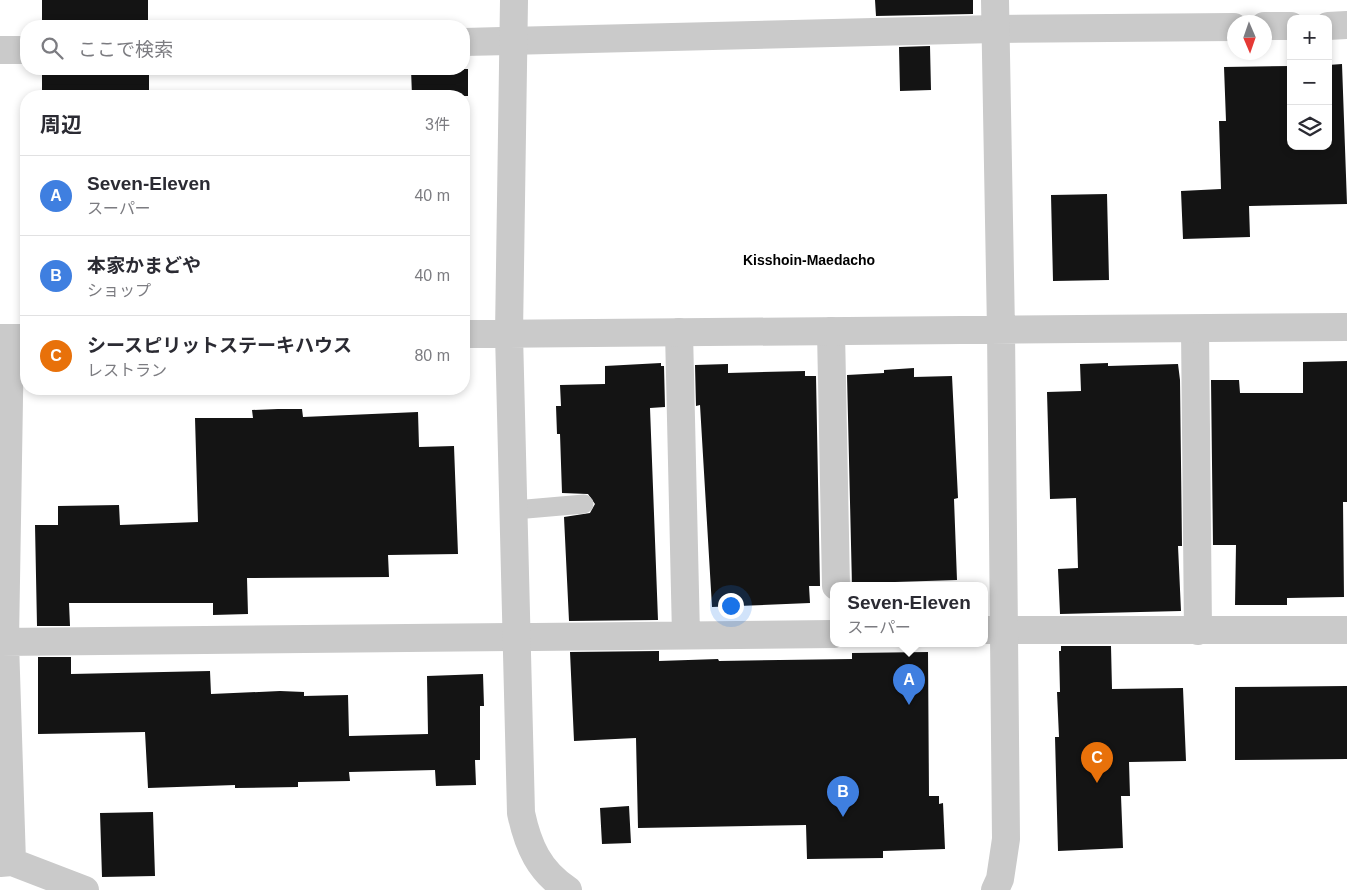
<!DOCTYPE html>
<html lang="ja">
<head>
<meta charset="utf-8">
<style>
	body { margin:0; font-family:Helvetica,"Noto Sans JP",sans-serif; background:#f7f7f7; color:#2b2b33 }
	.controls { position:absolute; right:15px; top:15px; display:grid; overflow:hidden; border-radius:10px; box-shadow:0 2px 8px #0003 }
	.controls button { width:45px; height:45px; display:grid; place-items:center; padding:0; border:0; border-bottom:1px solid #e1e1e2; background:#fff; color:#2b2b33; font:25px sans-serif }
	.compass { position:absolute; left:1227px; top:15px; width:45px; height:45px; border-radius:50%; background:#fff; box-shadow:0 2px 8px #0003; rotate:178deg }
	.you { position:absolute; left:730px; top:605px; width:18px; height:18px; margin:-12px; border:4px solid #fff; border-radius:50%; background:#1a73e8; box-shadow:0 0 0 8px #1a73e833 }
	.badge { display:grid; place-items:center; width:32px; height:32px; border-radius:50%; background:#e0335b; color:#fff; font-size:16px; font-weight:700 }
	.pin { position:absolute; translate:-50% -41px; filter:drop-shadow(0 1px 2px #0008) }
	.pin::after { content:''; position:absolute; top:26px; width:18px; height:15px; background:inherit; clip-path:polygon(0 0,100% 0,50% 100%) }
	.popup { position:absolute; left:830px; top:582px; width:158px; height:65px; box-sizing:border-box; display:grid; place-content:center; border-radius:10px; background:#fff; filter:drop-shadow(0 1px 4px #0005); font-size:16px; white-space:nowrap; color:#7c7c81 }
	.popup b { font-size:19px; color:#2b2b33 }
	.popup::after { content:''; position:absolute; left:50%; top:100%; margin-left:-10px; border:10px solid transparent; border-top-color:#fff }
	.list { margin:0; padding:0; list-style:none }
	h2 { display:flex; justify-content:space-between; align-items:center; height:65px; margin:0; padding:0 20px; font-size:21px }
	h2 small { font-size:16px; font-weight:400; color:#7c7c81 }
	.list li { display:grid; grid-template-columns:32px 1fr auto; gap:15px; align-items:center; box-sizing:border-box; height:80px; padding:0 20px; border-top:1px solid #e1e1e2 }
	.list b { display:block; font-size:19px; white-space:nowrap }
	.list p { margin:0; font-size:16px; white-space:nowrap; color:#7c7c81 }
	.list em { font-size:16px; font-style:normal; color:#7c7c81 }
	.icon { flex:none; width:28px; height:28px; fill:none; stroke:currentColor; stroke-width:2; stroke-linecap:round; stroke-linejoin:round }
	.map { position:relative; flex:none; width:1347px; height:890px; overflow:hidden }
	.search { position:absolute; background:#fff; box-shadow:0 2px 8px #0003; left:20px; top:20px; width:450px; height:55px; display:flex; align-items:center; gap:12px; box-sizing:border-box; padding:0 18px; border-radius:20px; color:#7c7c81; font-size:19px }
	.panel { position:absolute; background:#fff; box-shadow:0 2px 8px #0003; left:20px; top:90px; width:450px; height:305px; border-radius:20px }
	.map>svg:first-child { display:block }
</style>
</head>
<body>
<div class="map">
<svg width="1347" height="890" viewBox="0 0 1347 890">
	<rect width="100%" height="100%" fill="#fff"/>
	<!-- building -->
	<path fill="#141414" d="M 42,0 L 148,0 L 148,26 L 42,26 Z
		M 875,0 L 973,0 L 973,14 L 876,16 Z
		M 930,46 L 931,90 L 900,91 L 899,47 Z
		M 1342,64 L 1347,204 L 1249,206 L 1250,237 L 1183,239 L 1181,191 L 1221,189 L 1219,121 L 1226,121 L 1224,67 L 1291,66 L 1291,146 L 1328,146 L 1328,65 Z
		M 42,69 L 149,69 L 149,96 L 42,96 Z
		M 411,69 L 468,69 L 468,96 L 412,96 Z
		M 1107,194 L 1109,280 L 1053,281 L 1051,195 Z
		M 1347,361 L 1347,502 L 1343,502 L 1344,597 L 1287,598 L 1287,605 L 1235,605 L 1236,545 L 1213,545 L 1211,380 L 1239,380 L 1240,393 L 1303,393 L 1303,362 Z
		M 661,363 L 661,366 L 664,366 L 665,407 L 650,408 L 658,620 L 569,621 L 564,517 L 590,513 L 595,504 L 588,494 L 562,493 L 560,434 L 557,434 L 556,406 L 561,406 L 560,385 L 605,384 L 605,366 Z
		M 1108,363 L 1108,366 L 1178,364 L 1180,380 L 1182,546 L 1178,546 L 1181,611 L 1060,614 L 1058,569 L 1078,568 L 1076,498 L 1050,499 L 1047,392 L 1081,391 L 1080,364 Z
		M 728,364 L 728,373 L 805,371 L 805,376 L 816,376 L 820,586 L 809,586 L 810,603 L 712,607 L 700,405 L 696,406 L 695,365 Z
		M 914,368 L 914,377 L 952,376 L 958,498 L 954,499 L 957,580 L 895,582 L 895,586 L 852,586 L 847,375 L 884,373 L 884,370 Z
		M 278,409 L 302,409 L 303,417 L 418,412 L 419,447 L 454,446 L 458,554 L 388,555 L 389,577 L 247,578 L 248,614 L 213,615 L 213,603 L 69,603 L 70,626 L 37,626 L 35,525 L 58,525 L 58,506 L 119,505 L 120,525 L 198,522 L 195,418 L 253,418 L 252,410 Z
		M 1061,646 L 1111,646 L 1112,689 L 1183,688 L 1186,761 L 1129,762 L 1130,796 L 1121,796 L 1123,848 L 1058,851 L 1055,737 L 1059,737 L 1057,692 L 1060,692 L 1059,651 L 1061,651 Z
		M 659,651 L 659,661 L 718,659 L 719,661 L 852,659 L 852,653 L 928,652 L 929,796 L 939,796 L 939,804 L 943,803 L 945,849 L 883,851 L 883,858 L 807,859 L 806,825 L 638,828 L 636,738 L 574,741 L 570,652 Z
		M 38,657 L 71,657 L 71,674 L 210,671 L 211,694 L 280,691 L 304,692 L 304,696 L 348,695 L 349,736 L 428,734 L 427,676 L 483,674 L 484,706 L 480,706 L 480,760 L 475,760 L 476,785 L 436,786 L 435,770 L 349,772 L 350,781 L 298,782 L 298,787 L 235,788 L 235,785 L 148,788 L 145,732 L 38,734 Z
		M 1347,686 L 1347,759 L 1235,760 L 1235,687 Z
		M 629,806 L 631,843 L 602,844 L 600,808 Z
		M 153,812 L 155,876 L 102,877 L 100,813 Z"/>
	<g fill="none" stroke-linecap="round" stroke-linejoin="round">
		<!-- service -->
		<path stroke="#cacaca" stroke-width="19" d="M 515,510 L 584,504"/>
		<!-- minor -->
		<path stroke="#cacaca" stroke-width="28" d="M 1264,26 L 1291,26
			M 1328,26 L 1347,25
			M 464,42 L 995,29 L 1234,27
			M 0,50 L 26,50
			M 1195,329 L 1198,631
			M 831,331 L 836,586
			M 679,332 L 686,635
			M 10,338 L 5,642 L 12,862
			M 984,630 L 1347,630
			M 0,642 L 834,634
			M 0,863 L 12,862 L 85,890"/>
		<!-- tertiary -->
		<path stroke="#cacaca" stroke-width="28" d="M 514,0 L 509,334 L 521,813 C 528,846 539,871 568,890
			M 995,0 L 1001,330 L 1006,839 L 1000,879 L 995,890
			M 464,334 L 1347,327
			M 0,338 L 26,338"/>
	</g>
	<g text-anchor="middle" stroke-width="5" stroke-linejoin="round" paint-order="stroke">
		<!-- neighbourhood labels -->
		<g font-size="14" font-weight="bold" fill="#000" stroke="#fff">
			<text x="809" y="265">Kisshoin-Maedacho</text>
		</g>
	</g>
</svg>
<div class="controls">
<button>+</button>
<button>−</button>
<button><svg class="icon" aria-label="layers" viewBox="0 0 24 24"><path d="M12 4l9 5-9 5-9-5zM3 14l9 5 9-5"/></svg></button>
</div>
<svg class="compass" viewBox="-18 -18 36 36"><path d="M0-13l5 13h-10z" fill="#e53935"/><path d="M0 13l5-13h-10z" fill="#7c7c81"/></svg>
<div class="you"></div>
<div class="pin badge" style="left:909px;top:705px;background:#3f7fe0">A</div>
<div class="popup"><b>Seven-Eleven</b>スーパー</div>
<div class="pin badge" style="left:843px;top:817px;background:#3f7fe0">B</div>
<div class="pin badge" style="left:1097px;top:783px;background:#e8710a">C</div>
<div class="search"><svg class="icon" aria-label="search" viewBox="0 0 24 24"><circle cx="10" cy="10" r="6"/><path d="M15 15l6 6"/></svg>ここで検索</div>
<section class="panel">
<h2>周辺<small>3件</small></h2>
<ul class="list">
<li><span class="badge" style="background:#3f7fe0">A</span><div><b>Seven-Eleven</b><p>スーパー</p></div><em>40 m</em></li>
<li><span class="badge" style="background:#3f7fe0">B</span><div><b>本家かまどや</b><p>ショップ</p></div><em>40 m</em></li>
<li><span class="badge" style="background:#e8710a">C</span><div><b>シースピリットステーキハウス</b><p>レストラン</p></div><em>80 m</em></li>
</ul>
</section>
</div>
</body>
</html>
